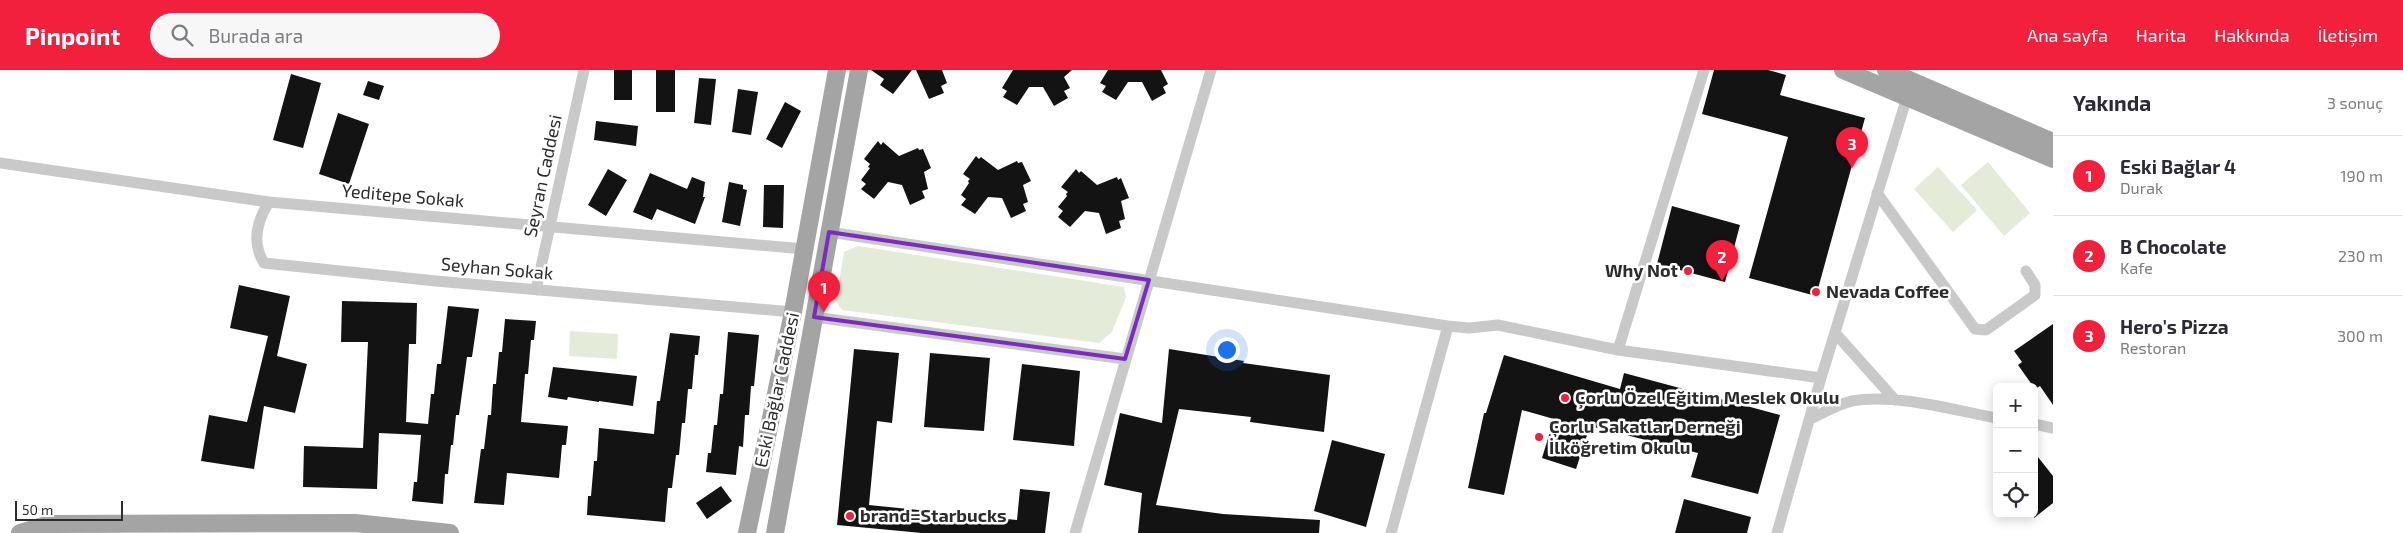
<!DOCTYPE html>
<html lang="tr">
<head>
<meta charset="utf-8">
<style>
	body { margin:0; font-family:"Exo 2",sans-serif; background:#f7f7f7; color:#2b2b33 }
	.controls { position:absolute; right:15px; bottom:15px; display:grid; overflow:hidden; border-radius:8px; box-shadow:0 2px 12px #0003 }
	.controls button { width:45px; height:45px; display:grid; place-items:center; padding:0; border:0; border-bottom:1px solid #e1e1e2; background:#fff; color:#2b2b33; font:25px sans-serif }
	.scale { position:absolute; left:15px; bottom:12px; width:108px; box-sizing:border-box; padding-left:5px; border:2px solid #2c2c2c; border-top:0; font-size:14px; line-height:18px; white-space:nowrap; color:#2c2c2c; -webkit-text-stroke:4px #fff; paint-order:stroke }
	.you { position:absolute; left:1226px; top:279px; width:18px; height:18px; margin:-12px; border:4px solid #fff; border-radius:50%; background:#1a73e8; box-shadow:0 0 0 8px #1a73e833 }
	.badge { display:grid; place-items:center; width:32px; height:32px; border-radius:50%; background:#f21f3d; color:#fff; font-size:16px; font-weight:700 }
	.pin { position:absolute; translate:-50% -41px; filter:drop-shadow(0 1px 2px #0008) }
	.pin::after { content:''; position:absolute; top:26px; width:18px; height:15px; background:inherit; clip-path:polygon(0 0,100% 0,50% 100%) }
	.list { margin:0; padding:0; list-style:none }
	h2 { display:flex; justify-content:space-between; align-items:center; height:65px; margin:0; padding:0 20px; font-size:21px }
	h2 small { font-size:16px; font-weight:400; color:#7c7c81 }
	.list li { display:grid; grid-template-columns:32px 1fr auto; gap:15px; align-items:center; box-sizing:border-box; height:80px; padding:0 20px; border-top:1px solid #e1e1e2 }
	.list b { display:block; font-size:19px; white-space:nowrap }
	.list p { margin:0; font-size:16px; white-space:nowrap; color:#7c7c81 }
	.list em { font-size:16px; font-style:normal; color:#7c7c81 }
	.icon { flex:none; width:28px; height:28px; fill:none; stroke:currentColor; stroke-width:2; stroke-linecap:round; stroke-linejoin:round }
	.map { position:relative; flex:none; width:2053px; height:463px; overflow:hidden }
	header { display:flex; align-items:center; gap:30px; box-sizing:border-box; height:70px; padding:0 25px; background:#f21f3d; color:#fff }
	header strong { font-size:24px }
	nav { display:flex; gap:28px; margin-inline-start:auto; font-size:18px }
	.search { width:350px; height:45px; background:#f7f7f7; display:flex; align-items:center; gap:12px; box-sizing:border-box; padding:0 18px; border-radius:28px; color:#7c7c81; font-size:19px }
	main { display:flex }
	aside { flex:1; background:#fff }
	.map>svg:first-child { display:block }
</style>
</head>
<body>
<header>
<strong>Pinpoint</strong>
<div class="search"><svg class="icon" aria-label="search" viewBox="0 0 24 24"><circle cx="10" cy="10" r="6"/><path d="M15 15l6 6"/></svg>Burada ara</div>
<nav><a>Ana sayfa</a><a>Harita</a><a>Hakkında</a><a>İletişim</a></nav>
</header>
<main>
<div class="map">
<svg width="2053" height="463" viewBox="0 0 2053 463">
	<rect width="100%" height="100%" fill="#fff"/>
	<!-- green -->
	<path fill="#e4ebd8" d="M 1988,92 L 2030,143 L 2004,166 L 1961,115 Z
		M 1938,97 L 1977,140 L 1953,162 L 1914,119 Z
		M 858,176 L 1124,217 L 1126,227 L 1112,262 L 1099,273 L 842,240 L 836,231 L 844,182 Z
		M 570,261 L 618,264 L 617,289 L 569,286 Z"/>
	<!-- building -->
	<path fill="#131313" d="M 614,0 L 632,0 L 632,30 L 614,30 Z
		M 656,0 L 675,0 L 675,42 L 656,42 Z
		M 871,0 L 912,0 L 893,24 L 880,15 L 884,9 Z
		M 916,0 L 942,0 L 947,13 L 941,16 L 944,23 L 929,29 Z
		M 1013,0 L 1072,0 L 1064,7 L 1070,18 L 1064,21 L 1068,28 L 1054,36 L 1043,17 L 1029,17 L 1017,35 L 1003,27 L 1007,21 L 1002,18 Z
		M 1108,0 L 1161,0 L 1168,14 L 1163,17 L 1166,23 L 1152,31 L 1142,12 L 1128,12 L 1116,30 L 1102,22 L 1106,16 L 1100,13 Z
		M 1714,0 L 1768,0 L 1786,5 L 1780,25 L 1865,48 L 1816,226 L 1749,208 L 1788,67 L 1702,44 Z
		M 291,4 L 321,13 L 303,78 L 273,70 Z
		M 699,8 L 716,9 L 711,55 L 694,53 Z
		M 368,11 L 384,16 L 379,30 L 363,25 Z
		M 738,19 L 758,22 L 751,65 L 732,62 Z
		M 785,32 L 801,41 L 782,78 L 766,69 Z
		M 338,43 L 369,54 L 349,114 L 319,104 Z
		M 596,51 L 638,56 L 636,76 L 594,70 Z
		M 878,71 L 881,75 L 883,72 L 899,86 L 918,78 L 919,80 L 923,79 L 931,98 L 924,102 L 928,119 L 922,121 L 925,128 L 910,135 L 902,115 L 888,112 L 874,129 L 861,119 L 866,114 L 861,110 L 870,98 L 868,97 L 870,94 L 864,89 Z
		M 976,86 L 979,89 L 981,87 L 998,100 L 1017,91 L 1018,93 L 1022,92 L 1031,111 L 1023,115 L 1028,132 L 1023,134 L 1026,141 L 1011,148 L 1002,128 L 988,127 L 975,144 L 961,135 L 966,129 L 961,125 L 969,113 L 968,111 L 970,109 L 963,104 Z
		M 608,99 L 627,110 L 606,146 L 588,135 Z
		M 1076,99 L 1079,103 L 1081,101 L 1097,115 L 1117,107 L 1118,110 L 1121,108 L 1129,128 L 1121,131 L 1125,149 L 1119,151 L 1121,158 L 1106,164 L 1099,143 L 1085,141 L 1070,157 L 1058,147 L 1063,141 L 1058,137 L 1067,126 L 1066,124 L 1068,122 L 1061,117 Z
		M 650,103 L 687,119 L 692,107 L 705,112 L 703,127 L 705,127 L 695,154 L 657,139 L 652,150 L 633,142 Z
		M 729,112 L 743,115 L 743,119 L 747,120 L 740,156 L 722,152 Z
		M 764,115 L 784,115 L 783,158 L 763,157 Z
		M 1672,136 L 1740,155 L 1725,212 L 1657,194 Z
		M 239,215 L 290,226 L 277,286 L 307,294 L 295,343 L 264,336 L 254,399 L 201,391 L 209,345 L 247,352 L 268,266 L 230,258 Z
		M 342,231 L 417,233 L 416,274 L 409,274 L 406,352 L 428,354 L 431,324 L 434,324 L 437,294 L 441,294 L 448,236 L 479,239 L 472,287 L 467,287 L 459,345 L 456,345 L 453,375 L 451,375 L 448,404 L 445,404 L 443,434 L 412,431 L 414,412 L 417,412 L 421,365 L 379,363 L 377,419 L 303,417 L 304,376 L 363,378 L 368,272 L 341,272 Z
		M 505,249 L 536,251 L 534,270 L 531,270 L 528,304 L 525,304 L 521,352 L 568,356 L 566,375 L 562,375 L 559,408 L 507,403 L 504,435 L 474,433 L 481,379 L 484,379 L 488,345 L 491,345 L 493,314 L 496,314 L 499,282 L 502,282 Z
		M 2053,254 L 2053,335 L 2040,316 L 2035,319 L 2018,295 L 2022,292 L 2014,281 Z
		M 728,262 L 759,265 L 754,316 L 751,316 L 749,345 L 745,345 L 743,377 L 739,376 L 736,405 L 706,402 L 708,383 L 711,383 L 714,355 L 717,355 L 720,324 L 723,324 Z
		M 670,263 L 700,266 L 698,285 L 695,285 L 692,319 L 688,319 L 685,353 L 682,353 L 679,385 L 676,385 L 672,418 L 668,418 L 665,452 L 587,445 L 588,426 L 591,426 L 594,391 L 597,391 L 599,358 L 654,364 L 657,331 L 660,331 Z
		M 854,279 L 899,283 L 892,353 L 877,351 L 869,435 L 1017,450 L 1020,419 L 1050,422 L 1045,463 L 922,463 L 837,455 Z
		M 1169,279 L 1244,291 L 1243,293 L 1330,305 L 1324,362 L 1250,352 L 1251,347 L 1179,339 L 1156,435 L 1223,444 L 1320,450 L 1319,463 L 1138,463 L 1142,423 L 1104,415 L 1120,343 L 1162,353 Z
		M 930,283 L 990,288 L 984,361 L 924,357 Z
		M 1504,285 L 1620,319 L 1624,303 L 1780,345 L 1758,424 L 1691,407 L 1698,383 L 1590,356 L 1576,399 L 1542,388 L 1554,349 L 1522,340 L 1504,425 L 1468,418 L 1484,343 L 1486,343 Z
		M 1022,294 L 1080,301 L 1074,376 L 1013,370 Z
		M 553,297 L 637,306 L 633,336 L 599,331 L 599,332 L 568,327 L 567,330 L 548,327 Z
		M 1332,370 L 1385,384 L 1366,457 L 1314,441 Z
		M 2034,382 L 2053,406 L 2053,433 L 2034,448 Z
		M 721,416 L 732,431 L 707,449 L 696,433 Z
		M 1684,429 L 1751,447 L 1747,463 L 1675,463 Z"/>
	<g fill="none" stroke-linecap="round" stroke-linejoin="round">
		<!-- minor -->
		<path stroke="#c9c9c9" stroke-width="11" d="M 0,93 L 269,132 L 804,179
			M 1877,123 L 1975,259 L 1986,260 L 2035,225 L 2035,215 L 2026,201
			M 269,132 C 257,151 251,172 264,193 L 436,211 L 793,242
			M 829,162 L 1448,256 L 1469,258 L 1498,255 L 1618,280 L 1821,308
			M 536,220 L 584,0
			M 814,247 L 1125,289
			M 1836,264 L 1895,330
			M 1618,280 L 1704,0
			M 1810,349 C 1823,343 1838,334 1852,331 C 1894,323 1954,340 1997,348
			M 2034,354 L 2053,358
			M 1075,463 L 1211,0
			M 1391,463 L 1448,256
			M 1777,463 L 1821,308 L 1907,27"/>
		<!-- primary -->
		<path stroke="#a4a4a4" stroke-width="18" d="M 1843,0 L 2053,89
			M 1886,0 L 2053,72
			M 20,463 L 49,454 L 355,453 L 450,463
			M 747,463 L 793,242 L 837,0
			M 775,463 L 859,0"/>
	</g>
	<!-- marked area -->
	<path fill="none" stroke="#7b2cbf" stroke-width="4" stroke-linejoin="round" d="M 829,162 L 1149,210 L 1125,289 L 814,247 Z"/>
	<!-- markers -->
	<g fill="#f21f3d" stroke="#fff" stroke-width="2">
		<circle cx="1688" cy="201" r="5"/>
		<circle cx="1816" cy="222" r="5"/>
		<circle cx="1565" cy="328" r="5"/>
		<circle cx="1539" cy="367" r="5"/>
		<circle cx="850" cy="446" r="5"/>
	</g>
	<g text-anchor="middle" stroke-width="5" stroke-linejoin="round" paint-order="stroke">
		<!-- street labels -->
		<g font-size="18" fill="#2c2c2c" stroke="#fff">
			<text transform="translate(543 106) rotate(-78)" y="6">Seyran Caddesi</text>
			<text transform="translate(403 126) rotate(5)" y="6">Yeditepe Sokak</text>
			<text transform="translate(497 199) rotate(5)" y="6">Seyhan Sokak</text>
			<text transform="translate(777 320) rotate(-78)" y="6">Eski Bağlar Caddesi</text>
		</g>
		<!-- poi labels -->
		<g font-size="18" font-weight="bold" fill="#2c2c2c" stroke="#fff" text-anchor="start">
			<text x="1678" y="207" text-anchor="end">Why Not</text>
			<text x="1826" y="228">Nevada Coffee</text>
			<text x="1575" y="334">Çorlu Özel Eğitim Meslek Okulu</text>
			<text x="1549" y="363">Çorlu Sakatlar Derneği<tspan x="1549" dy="21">İlköğretim Okulu</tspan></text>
			<text x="860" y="452">brand=Starbucks</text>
		</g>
	</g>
</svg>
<div class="controls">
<button>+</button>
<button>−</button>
<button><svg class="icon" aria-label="locate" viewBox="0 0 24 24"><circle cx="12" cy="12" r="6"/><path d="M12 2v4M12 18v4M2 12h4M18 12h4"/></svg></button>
</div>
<div class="scale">50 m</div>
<div class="you"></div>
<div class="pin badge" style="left:824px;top:242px">1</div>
<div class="pin badge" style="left:1722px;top:211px">2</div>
<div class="pin badge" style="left:1852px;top:98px">3</div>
</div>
<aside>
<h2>Yakında<small>3 sonuç</small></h2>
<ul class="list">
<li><span class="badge">1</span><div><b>Eski Bağlar 4</b><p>Durak</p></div><em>190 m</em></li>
<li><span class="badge">2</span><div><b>B Chocolate</b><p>Kafe</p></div><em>230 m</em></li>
<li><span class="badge">3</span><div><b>Hero's Pizza</b><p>Restoran</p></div><em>300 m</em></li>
</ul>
</aside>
</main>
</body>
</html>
